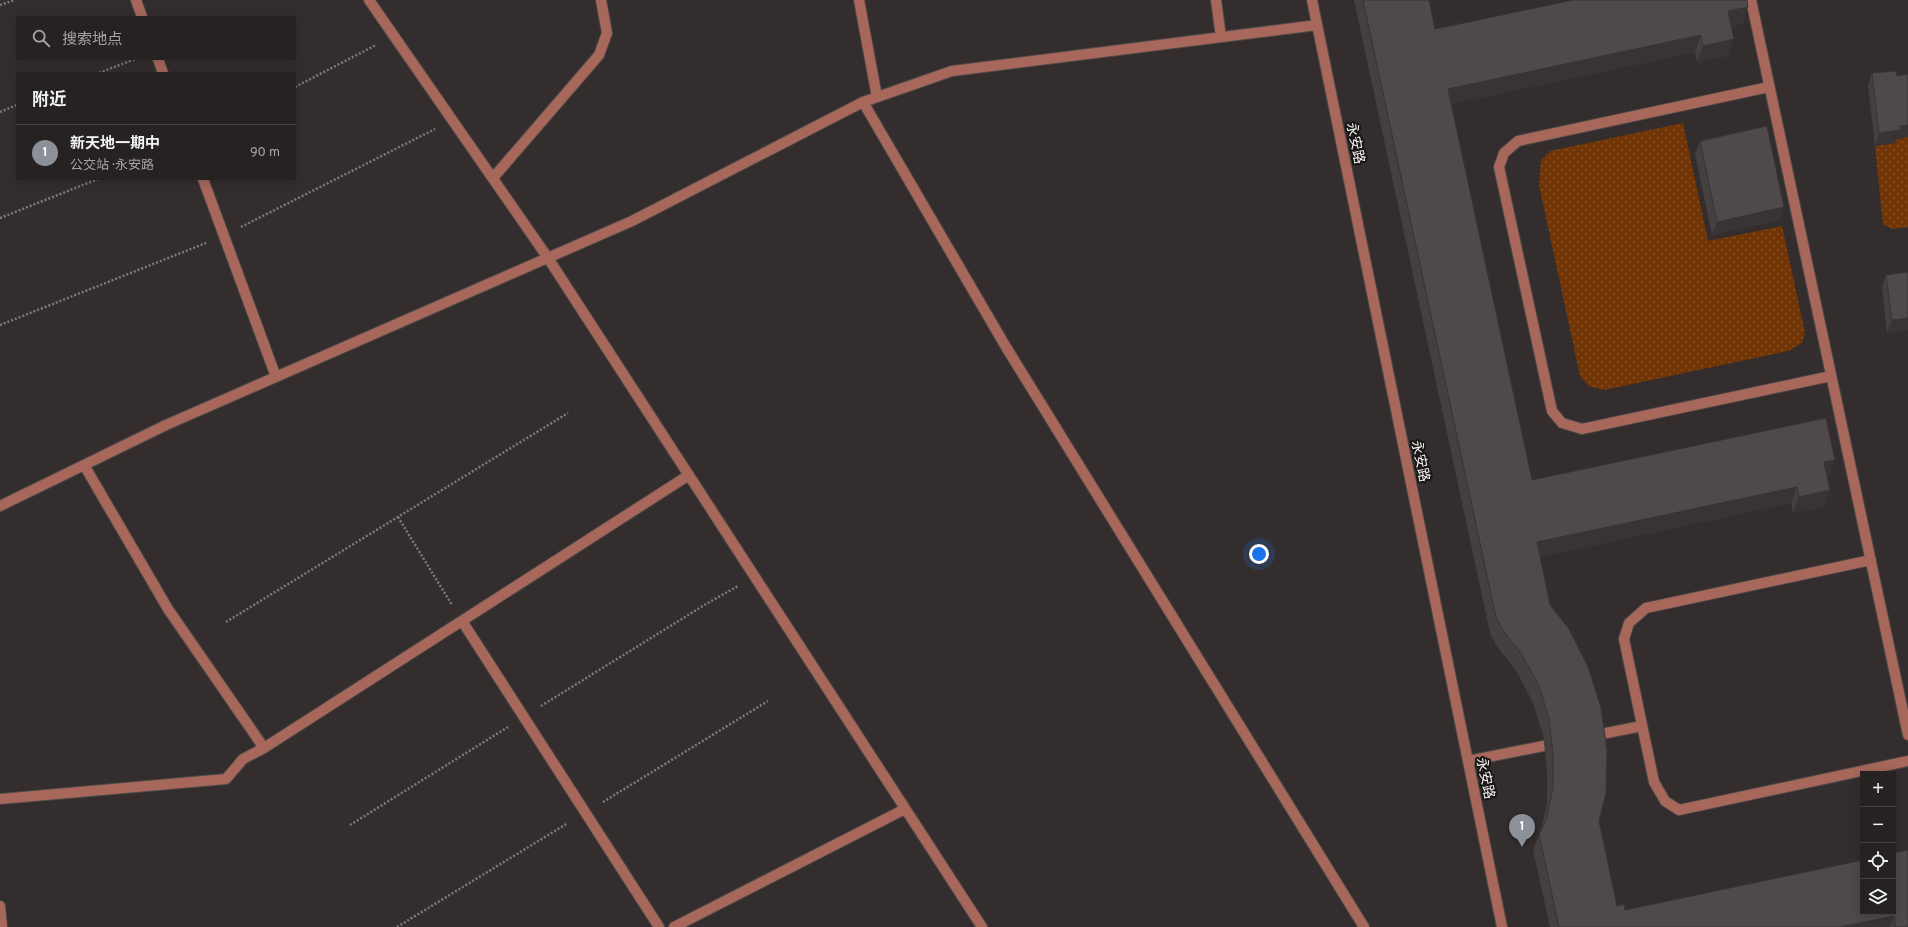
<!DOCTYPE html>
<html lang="zh">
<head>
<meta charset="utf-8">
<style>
	body { margin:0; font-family:Overpass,"Noto Sans SC",sans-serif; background:#332f2f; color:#f1f3f6 }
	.controls { position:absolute; right:12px; bottom:12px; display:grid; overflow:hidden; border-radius:0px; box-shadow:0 2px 10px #0003 }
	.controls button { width:36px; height:36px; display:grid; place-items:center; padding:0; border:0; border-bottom:1px solid #433f40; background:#272222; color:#f1f3f6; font:20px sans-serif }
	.you { position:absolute; left:1259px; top:554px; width:14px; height:14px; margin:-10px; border:3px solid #fff; border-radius:50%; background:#1a73e8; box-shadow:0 0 0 6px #1a73e833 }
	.badge { display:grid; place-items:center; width:26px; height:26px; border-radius:50%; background:#8c9099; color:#fff; font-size:13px; font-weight:700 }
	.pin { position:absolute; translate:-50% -33px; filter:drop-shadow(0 1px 2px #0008) }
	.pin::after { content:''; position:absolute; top:21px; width:14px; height:12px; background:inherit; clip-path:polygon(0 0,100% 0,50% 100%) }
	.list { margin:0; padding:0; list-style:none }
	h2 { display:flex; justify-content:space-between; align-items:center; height:52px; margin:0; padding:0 16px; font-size:17px }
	h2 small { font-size:13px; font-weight:400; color:#a4a4a5 }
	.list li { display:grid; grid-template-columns:26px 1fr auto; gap:12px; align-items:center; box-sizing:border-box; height:56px; padding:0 16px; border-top:1px solid #433f40 }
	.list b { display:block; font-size:15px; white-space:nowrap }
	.list p { margin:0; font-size:13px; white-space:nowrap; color:#a4a4a5 }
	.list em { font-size:13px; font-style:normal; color:#a4a4a5 }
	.icon { flex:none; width:22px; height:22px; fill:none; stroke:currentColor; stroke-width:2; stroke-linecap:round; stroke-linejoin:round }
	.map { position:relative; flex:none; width:1908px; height:927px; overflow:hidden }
	.search { position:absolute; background:#272222; box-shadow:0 2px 10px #0003; left:16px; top:16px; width:280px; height:44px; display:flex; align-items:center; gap:10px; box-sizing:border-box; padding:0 14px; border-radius:0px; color:#a4a4a5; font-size:15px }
	.panel { position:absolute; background:#272222; box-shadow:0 2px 10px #0003; left:16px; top:72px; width:280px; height:108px; border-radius:0px }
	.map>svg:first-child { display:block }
</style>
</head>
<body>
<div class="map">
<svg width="1908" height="927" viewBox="0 0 1908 927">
	<defs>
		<pattern id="grass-dots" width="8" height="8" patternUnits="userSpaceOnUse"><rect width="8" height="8" fill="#713505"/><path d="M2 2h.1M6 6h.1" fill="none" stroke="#86532a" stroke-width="1.8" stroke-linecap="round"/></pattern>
	</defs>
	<rect width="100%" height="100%" fill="#342d2d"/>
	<!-- grass -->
	<path fill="url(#grass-dots)" d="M 1683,123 L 1708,241 L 1782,226 L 1805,333 L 1802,343 L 1788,351 L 1604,390 L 1588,386 L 1580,376 L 1539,185 L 1541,160 L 1550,151 Z
		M 1908,137 L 1908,227 L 1892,229 L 1883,224 L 1875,146 L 1895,143 L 1895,139 Z"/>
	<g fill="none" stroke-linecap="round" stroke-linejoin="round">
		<!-- minor casing -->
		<g stroke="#4f4949" stroke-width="12">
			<path id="minor" d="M 136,0 L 142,17
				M 369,0 L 548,258 L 982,927
				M 859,0 L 877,97
				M 1216,0 L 1221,37
				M 1312,0 L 1502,927
				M 1751,0 L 1908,735
				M 158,59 L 163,73
				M 1769,87 L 1518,141 L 1504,153 L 1499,167 L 1552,411 L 1562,423 L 1582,429 L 1831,376
				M 863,102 L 1006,347 L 1364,927
				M 493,178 L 599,55 L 607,33 L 601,0
				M 203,179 L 276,377
				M 84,465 L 168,609 L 264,748 L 689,475
				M 0,506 L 166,425 L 632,221 L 863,102 L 952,71 L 1317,25
				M 1871,560 L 1646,608 L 1629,623 L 1624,639 L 1654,782 L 1665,801 L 1679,810 L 1908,761
				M 462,621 L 659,927
				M 1591,736 L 1642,726
				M 1468,761 L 1558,743
				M 0,799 L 226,779 L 243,759 L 264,748
				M 0,906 L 2,927
				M 674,927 L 905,809"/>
		</g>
		<!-- path -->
		<path stroke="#80797a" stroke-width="2.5" stroke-dasharray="2 2" stroke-linecap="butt" d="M 0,5 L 15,0
			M 99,73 L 135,59
			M 295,87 L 376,45
			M 0,112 L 17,105
			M 0,218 L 98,179
			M 241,227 L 435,129
			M 0,325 L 206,243
			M 398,517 L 452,605
			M 226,622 L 568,413
			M 541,706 L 706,604 L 738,586
			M 603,802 L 768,701
			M 350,825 L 508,727
			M 397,927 L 568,823"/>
		<!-- minor -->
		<use href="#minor" stroke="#a7685b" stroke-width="10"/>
	</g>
	<!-- wall -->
	<path fill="#453f40" d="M 1354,0 L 1429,0 L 1435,29 L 1748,7 L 1742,24 L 1731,26 L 1728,56 L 1697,62 L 1695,52 L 1451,104 L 1532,480 L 1829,476 L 1827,477 L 1824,507 L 1793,513 L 1791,503 L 1540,557 L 1599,821 L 1617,906 L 1625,910 L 1893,912 L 1908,927 L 1550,927 L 1533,850 L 1541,830 L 1547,804 L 1547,770 L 1543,735 L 1533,703 L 1517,672 L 1496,645 L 1490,633 Z
		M 1872,73 L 1908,137 L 1897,139 L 1895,143 L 1875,146 L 1868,86 Z
		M 1700,141 L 1780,220 L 1712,235 L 1695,154 Z
		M 1908,272 L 1908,330 L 1887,333 L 1882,287 L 1886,275 Z"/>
	<!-- shaded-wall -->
	<path fill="#383334" d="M 1748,7 L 1742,24 L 1722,28 L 1728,11 Z
		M 1701,35 L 1695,52 L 1442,106 L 1448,89 Z
		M 1734,39 L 1728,56 L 1697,62 L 1703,46 Z
		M 1908,125 L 1908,137 L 1897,139 L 1895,143 L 1875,146 L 1879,133 L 1900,126 Z
		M 1784,207 L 1780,220 L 1712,235 L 1717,222 Z
		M 1908,318 L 1908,330 L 1887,333 L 1892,320 Z
		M 1835,460 L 1829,476 L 1818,479 L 1824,462 Z
		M 1797,487 L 1791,503 L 1531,559 L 1537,542 Z
		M 1830,490 L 1824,507 L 1793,513 L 1799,497 Z
		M 1894,916 L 1889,927 L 1840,927 Z"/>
	<!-- building -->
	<path fill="#50494b" stroke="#383334" d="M 1363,0 L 1429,0 L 1435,29 L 1573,0 L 1747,0 L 1748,7 L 1728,11 L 1734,39 L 1703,46 L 1701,35 L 1448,89 L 1532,480 L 1826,418 L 1835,460 L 1824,462 L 1830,490 L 1799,497 L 1797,487 L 1537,542 L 1550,605 L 1569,629 L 1588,667 L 1601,708 L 1607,750 L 1606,793 L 1599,821 L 1617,906 L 1624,904 L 1625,910 L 1863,860 L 1863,912 L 1893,912 L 1893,853 L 1908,850 L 1908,927 L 1896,927 L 1894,916 L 1840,927 L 1559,927 L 1539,834 L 1546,821 L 1553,787 L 1553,753 L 1549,719 L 1539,686 L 1523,656 L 1502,629 L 1496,617 Z
		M 1896,71 L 1897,76 L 1908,74 L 1908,125 L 1900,126 L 1900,130 L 1879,133 L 1872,73 Z
		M 1767,126 L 1784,207 L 1717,222 L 1700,141 Z
		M 1908,272 L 1908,318 L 1892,320 L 1886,275 Z"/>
	<g text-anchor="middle" stroke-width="4" stroke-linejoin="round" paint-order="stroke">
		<!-- street labels -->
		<g font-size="14" fill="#f7f2f3" stroke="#191616">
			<text transform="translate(1356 143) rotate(78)" y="5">永安路</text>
			<text transform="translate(1421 461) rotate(78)" y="5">永安路</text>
			<text transform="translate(1486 778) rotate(78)" y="5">永安路</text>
		</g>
	</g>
</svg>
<div class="controls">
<button>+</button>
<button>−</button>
<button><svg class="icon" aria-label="locate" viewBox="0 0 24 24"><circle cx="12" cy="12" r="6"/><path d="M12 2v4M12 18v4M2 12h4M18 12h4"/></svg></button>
<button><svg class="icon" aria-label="layers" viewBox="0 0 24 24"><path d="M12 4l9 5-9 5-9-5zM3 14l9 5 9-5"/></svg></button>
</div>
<div class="you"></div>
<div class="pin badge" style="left:1522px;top:847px">1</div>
<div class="search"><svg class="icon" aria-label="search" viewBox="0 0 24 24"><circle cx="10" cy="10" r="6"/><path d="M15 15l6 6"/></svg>搜索地点</div>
<section class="panel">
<h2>附近<small></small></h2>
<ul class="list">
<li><span class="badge">1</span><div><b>新天地一期中</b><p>公交站 · 永安路</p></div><em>90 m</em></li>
</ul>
</section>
</div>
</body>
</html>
